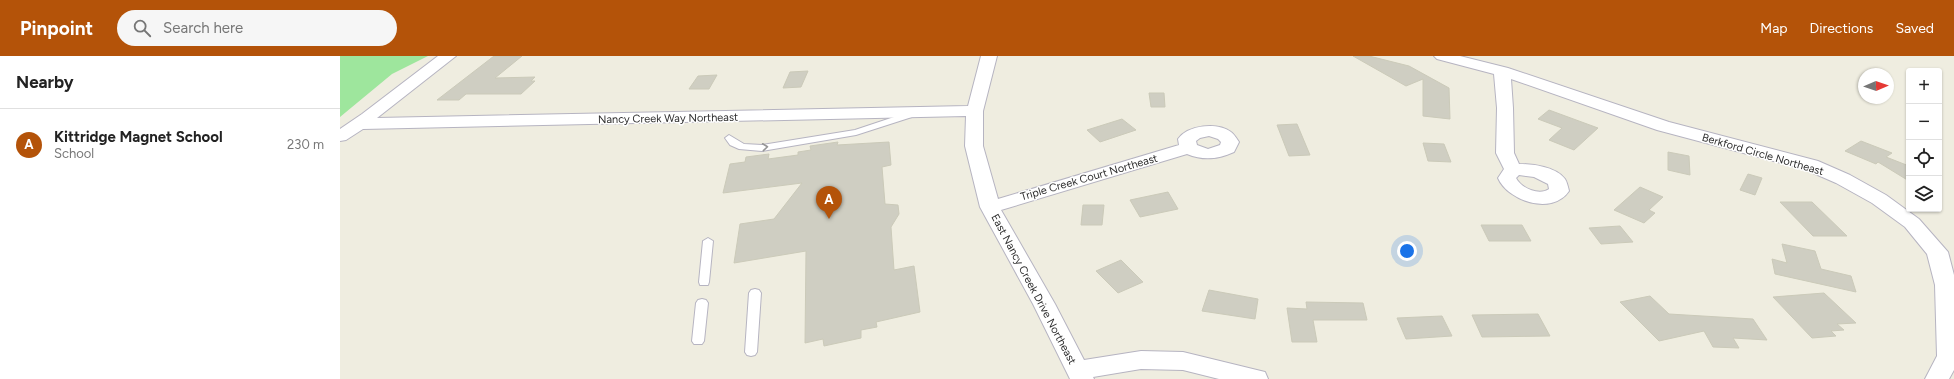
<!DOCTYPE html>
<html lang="en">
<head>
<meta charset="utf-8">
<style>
	body { margin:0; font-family:Figtree,sans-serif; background:#f6f6f6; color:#222 }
	.controls { position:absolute; right:12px; top:12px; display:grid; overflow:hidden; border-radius:4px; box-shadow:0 1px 3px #0004 }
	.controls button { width:36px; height:36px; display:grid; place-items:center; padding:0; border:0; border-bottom:1px solid #e0e0e0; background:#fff; color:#222; font:20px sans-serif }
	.compass { position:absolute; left:1518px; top:12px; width:36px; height:36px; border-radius:50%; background:#fff; box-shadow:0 1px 3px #0004; rotate:88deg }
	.you { position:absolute; left:1067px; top:195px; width:14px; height:14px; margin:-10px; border:3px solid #fff; border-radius:50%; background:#1a73e8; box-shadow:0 0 0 6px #1a73e833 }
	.badge { display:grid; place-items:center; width:26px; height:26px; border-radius:50%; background:#b45309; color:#fff; font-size:13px; font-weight:700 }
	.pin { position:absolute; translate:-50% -33px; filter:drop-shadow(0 1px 2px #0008) }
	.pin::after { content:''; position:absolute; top:21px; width:14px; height:12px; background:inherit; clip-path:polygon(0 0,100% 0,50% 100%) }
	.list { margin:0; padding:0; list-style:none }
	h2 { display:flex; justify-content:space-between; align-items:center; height:52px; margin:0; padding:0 16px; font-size:17px }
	h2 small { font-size:13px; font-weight:400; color:#767676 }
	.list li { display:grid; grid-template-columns:26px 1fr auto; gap:12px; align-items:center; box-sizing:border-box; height:72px; padding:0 16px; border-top:1px solid #e0e0e0 }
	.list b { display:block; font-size:15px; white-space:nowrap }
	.list p { margin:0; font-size:13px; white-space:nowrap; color:#767676 }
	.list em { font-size:13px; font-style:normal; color:#767676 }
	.icon { flex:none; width:22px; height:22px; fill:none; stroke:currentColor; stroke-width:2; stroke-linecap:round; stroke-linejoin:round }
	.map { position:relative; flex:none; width:1614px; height:323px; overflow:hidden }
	header { display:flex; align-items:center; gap:24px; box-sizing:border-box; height:56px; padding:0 20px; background:#b45309; color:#fff }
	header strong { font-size:19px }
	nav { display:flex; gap:22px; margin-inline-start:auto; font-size:14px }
	.search { width:280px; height:36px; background:#f6f6f6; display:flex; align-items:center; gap:10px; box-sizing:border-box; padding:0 14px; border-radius:22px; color:#767676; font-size:15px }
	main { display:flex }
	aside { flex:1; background:#fff }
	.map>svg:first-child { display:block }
</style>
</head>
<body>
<header>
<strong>Pinpoint</strong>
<div class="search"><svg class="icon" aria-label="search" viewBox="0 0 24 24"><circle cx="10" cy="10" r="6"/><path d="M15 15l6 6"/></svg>Search here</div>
<nav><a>Map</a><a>Directions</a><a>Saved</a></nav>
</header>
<main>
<aside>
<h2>Nearby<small></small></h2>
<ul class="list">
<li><span class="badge">A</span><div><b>Kittridge Magnet School</b><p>School</p></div><em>230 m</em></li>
</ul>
</aside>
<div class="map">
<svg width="1614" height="323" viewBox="0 0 1614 323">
	<rect width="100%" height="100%" fill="#efede0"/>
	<!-- green -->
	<path fill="#9ee69d" d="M 0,0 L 88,0 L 52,18 L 0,61 Z"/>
	<!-- building -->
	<path fill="#cfcec2" stroke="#cbcab9" d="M 154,0 L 182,0 L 155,22 L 195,21 L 191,25 L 195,25 L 181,38 L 126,38 L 119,44 L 97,44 Z
		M 1013,0 L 1029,0 L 1069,10 L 1109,32 L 1110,63 L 1083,60 L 1083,23 L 1066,30 Z
		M 468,15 L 461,31 L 443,32 L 450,16 Z
		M 377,19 L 369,33 L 349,33 L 358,20 Z
		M 809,37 L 824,37 L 825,51 L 811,51 Z
		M 1209,54 L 1258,72 L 1234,94 L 1209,84 L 1222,72 L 1198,63 Z
		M 782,63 L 796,74 L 760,86 L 747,74 Z
		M 957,68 L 970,99 L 949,100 L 937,69 Z
		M 1521,85 L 1552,97 L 1546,101 L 1569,110 L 1569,125 L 1538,106 L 1536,108 L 1505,95 Z
		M 498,86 L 497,89 L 549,86 L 551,109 L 542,111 L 545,148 L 558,149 L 559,158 L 551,171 L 554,214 L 574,210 L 580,256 L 536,266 L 537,271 L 521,274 L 521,282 L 484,290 L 483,283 L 465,287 L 466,195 L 394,207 L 400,168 L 434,163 L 462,127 L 383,137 L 390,108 L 405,106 L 406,101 L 429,98 L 428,103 L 458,99 L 458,96 L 471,94 L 470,90 Z
		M 1083,87 L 1104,88 L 1111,106 L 1088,105 Z
		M 1328,96 L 1349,100 L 1350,119 L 1328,114 Z
		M 1408,118 L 1422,122 L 1415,139 L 1400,134 Z
		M 1300,131 L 1323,141 L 1309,154 L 1315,157 L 1304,167 L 1274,154 Z
		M 828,136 L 838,153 L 800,161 L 790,144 Z
		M 1440,146 L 1472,146 L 1507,180 L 1473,180 Z
		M 743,149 L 764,149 L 762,169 L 741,169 Z
		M 1141,169 L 1182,169 L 1191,185 L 1149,185 Z
		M 1280,170 L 1293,186 L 1261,188 L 1249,172 Z
		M 1442,188 L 1475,195 L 1481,213 L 1511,220 L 1516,236 L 1435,218 L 1432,203 L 1447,207 Z
		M 781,204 L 803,226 L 778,237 L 756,215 Z
		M 869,234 L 918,243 L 915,263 L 862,255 Z
		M 1484,237 L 1516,267 L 1497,268 L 1504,274 L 1491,275 L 1496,280 L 1472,282 L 1433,241 Z
		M 1310,240 L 1329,258 L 1413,263 L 1427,284 L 1393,282 L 1399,292 L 1373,291 L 1364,275 L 1319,285 L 1280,246 Z
		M 966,246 L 1023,247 L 1027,264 L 973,264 L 977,286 L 952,286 L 947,252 L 967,253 Z
		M 1198,258 L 1210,280 L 1142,281 L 1132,259 Z
		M 1102,260 L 1112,280 L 1066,283 L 1057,262 Z"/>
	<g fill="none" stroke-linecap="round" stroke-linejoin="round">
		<!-- service casing -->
		<g stroke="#b6b4c1" stroke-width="2">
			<path id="service" d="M 572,55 L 575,56 L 575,60 L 516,79 L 422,95 L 399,93 L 390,89 L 385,82 L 389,79 L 404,88 L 422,89 L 515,74 Z
				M 368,182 L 373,185 L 369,226 L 368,229 L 360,229 L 359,226 L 363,185 Z
				M 415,233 L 419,234 L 421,237 L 417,296 L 415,299 L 411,300 L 407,299 L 405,296 L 409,237 L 411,234 Z
				M 362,243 L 366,244 L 368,247 L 364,285 L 362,288 L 354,288 L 352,285 L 356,247 L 358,244 Z"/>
		</g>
		<!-- minor casing -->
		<g stroke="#b6b4c1" stroke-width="2">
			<path id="minor" d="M 98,0 L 116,0 L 37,62 L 628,50 L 641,0 L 657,0 L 643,55 L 643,90 L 658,143 L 839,89 L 838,83 C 848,69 877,66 891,76 C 894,78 897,83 899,86 L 894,96 C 878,103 864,105 847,98 L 661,154 L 715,248 L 744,304 L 801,295 L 843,296 L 925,316 L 928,323 L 879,323 L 843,314 L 801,313 L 753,321 L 754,323 L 730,323 L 693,248 L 640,151 L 625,90 L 626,60 L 23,73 L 6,84 L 0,85 L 0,73 L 22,58 ZM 869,80 L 878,83 L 881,86 L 880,89 L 868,93 L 857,89 L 856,85 L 860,82 Z
				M 1094,0 L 1120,0 L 1168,12 L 1329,66 L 1478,105 L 1510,119 L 1546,139 L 1579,163 L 1608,196 L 1614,219 L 1614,314 L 1609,323 L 1585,323 L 1597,300 L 1595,229 L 1587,198 L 1565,171 L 1532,147 L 1496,127 L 1464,113 L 1317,74 L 1171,23 L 1173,52 L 1174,97 L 1179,108 C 1193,108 1216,111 1225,123 C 1227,126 1228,131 1229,135 C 1212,160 1168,145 1158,122 L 1164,113 L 1156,97 L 1157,52 L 1154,18 L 1097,3 ZM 1179,119 L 1194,121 L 1208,128 L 1209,133 C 1199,140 1181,132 1176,122 Z"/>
		</g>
		<!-- service -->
		<use href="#service" fill="#fff" fill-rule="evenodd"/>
		<!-- minor -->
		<use href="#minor" fill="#fff" fill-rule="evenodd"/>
	</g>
	<!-- one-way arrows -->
	<defs><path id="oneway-chevron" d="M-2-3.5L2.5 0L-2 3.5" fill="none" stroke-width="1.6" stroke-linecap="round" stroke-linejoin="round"/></defs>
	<use stroke="#969696" href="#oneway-chevron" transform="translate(425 91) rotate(-6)"/>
	<g text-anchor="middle" stroke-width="3" stroke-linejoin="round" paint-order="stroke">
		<!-- street labels -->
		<g font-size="11" fill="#2e2e2e" stroke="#fff">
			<text transform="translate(328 62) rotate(-1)" y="4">Nancy Creek Way Northeast</text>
			<text transform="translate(1423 98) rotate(16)" y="4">Berkford Circle Northeast</text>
			<text transform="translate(749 121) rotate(-16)" y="4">Triple Creek Court Northeast</text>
			<text transform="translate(694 233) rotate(62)" y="4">East Nancy Creek Drive Northeast</text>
		</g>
	</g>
</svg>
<div class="controls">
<button>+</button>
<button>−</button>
<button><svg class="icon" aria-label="locate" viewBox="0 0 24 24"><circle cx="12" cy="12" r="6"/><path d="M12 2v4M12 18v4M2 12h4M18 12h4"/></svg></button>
<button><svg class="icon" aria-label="layers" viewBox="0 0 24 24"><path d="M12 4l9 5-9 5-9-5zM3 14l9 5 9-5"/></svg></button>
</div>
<svg class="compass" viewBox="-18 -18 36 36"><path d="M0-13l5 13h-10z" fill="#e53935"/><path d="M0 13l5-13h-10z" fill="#767676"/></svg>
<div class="you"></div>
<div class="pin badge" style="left:489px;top:163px">A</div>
</div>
</main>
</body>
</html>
